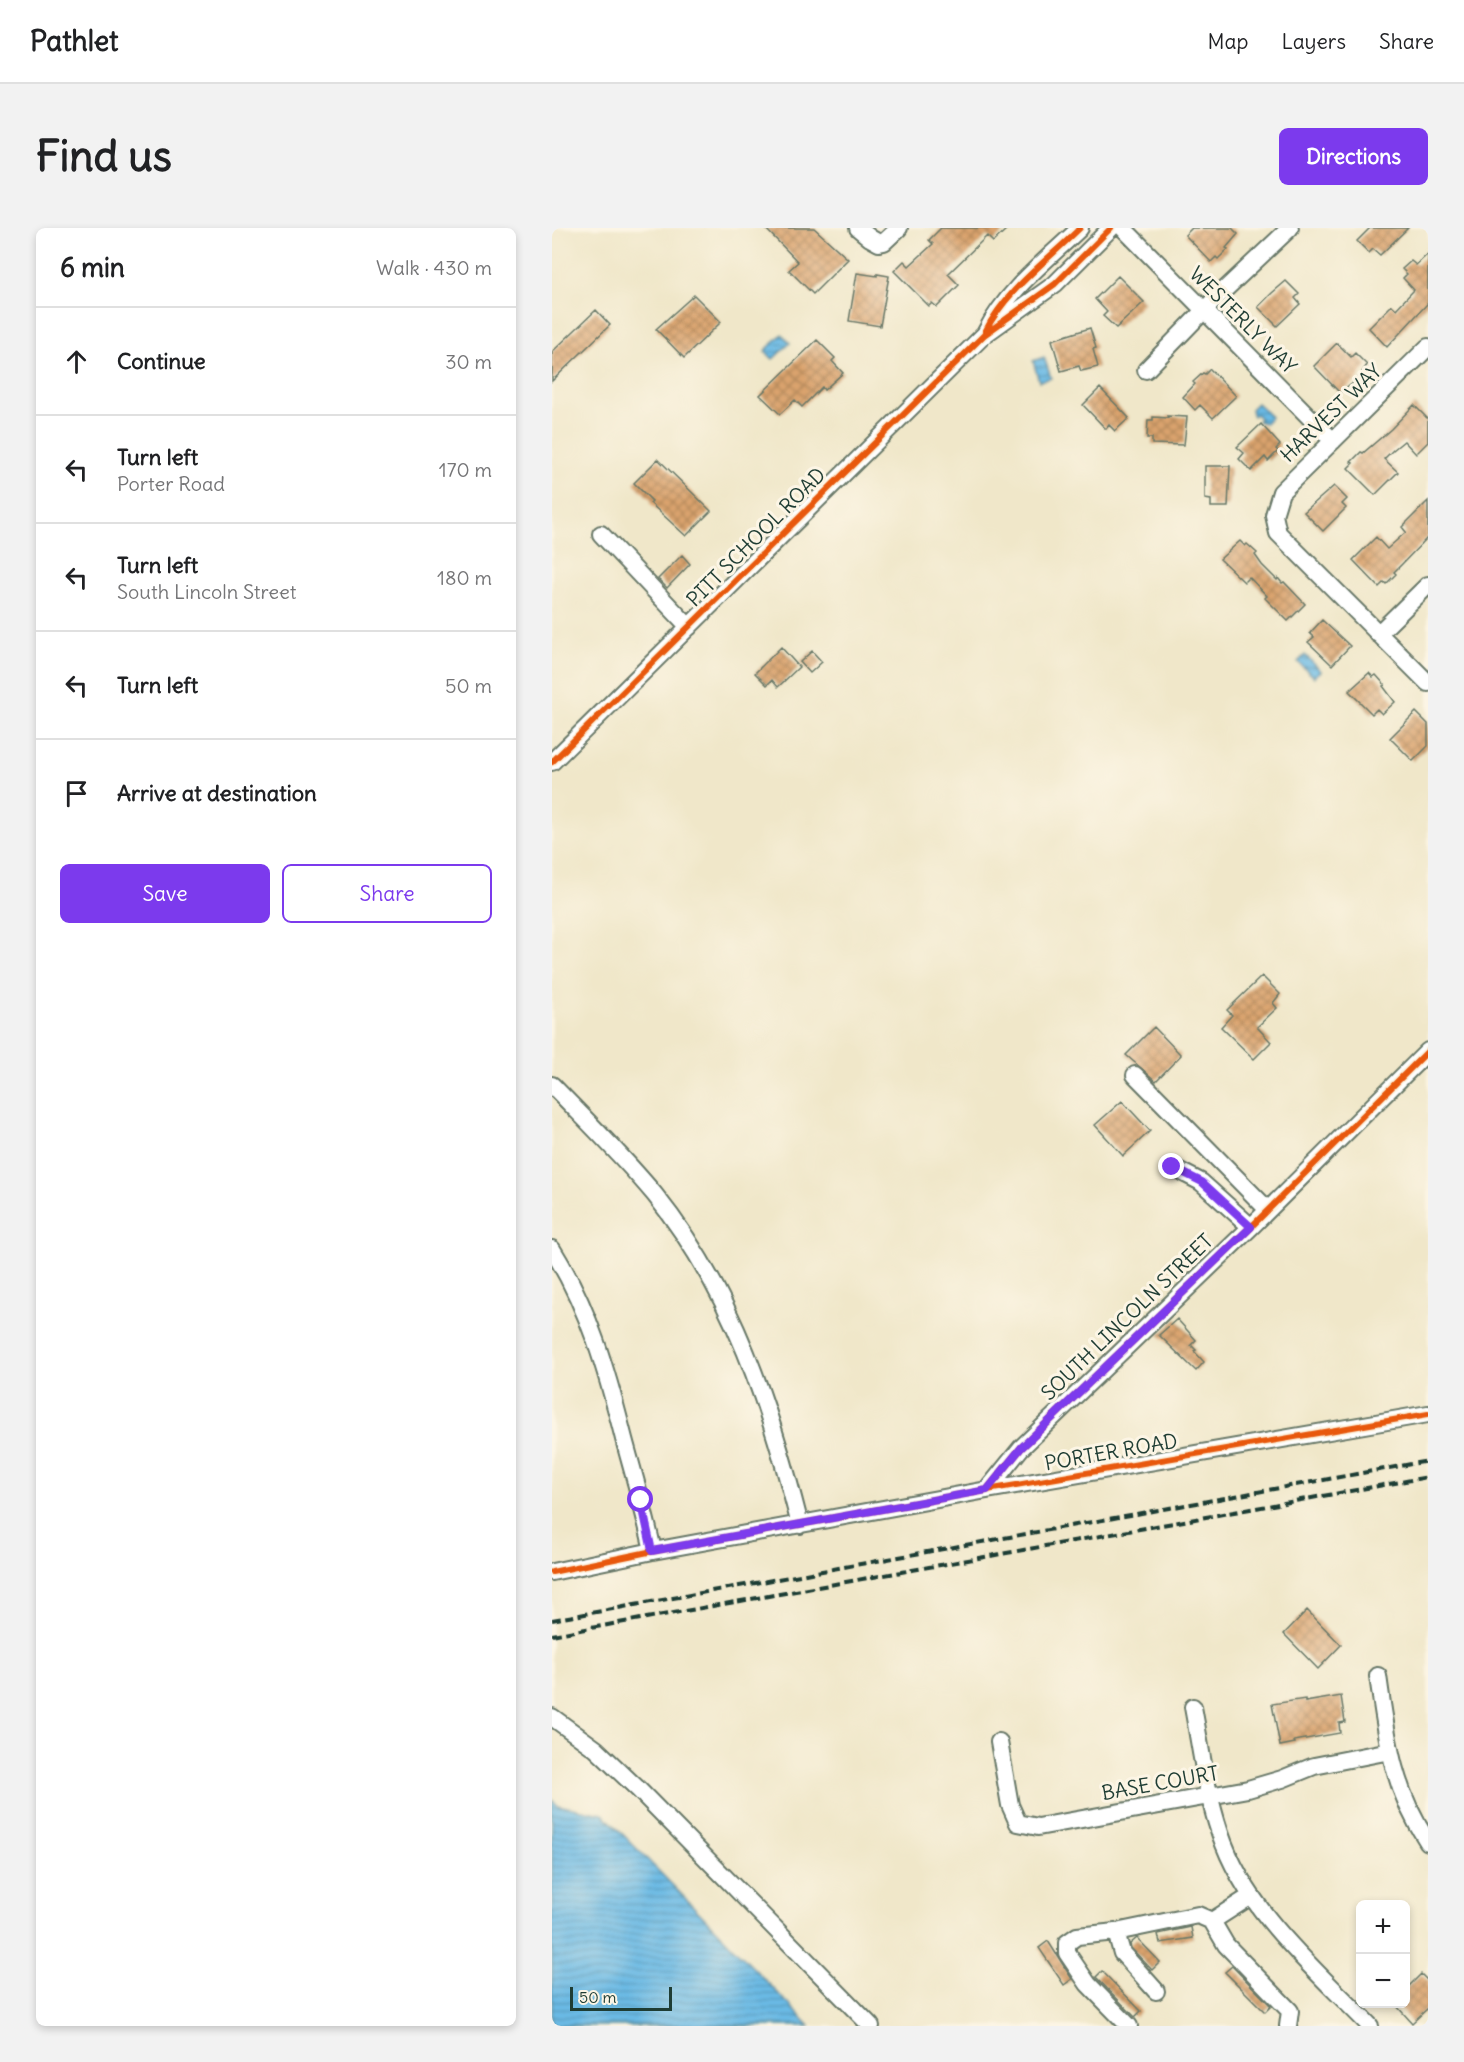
<!DOCTYPE html>
<html lang="en">
<head>
<meta charset="utf-8">
<style>
	body { margin:0; font-family:Delius,sans-serif; background:#f2f2f2; color:#202124 }
	.controls { position:absolute; right:18px; bottom:18px; display:grid; overflow:hidden; border-radius:9px; box-shadow:0 3px 9px #0003 }
	.controls button { width:54px; height:54px; display:grid; place-items:center; padding:0; border:0; border-bottom:2px solid #e0e0e0; background:#fff; color:#202124; font:30px sans-serif }
	.scale { position:absolute; left:18px; bottom:15px; width:102px; box-sizing:border-box; padding-left:6px; border:3px solid #1f3d34; border-top:0; font-size:16px; line-height:21px; white-space:nowrap; color:#1f3d34; -webkit-text-stroke:4px #fcf5e5; paint-order:stroke }
	.stop { position:absolute; width:18px; height:18px; margin:-14px; border:4px solid #7c3aed; border-radius:50%; background:#fff }
	.stop.end { background:#7c3aed; border-color:#fff; box-shadow:0 2px 6px #0008 }
	.list { margin:0; padding:0; list-style:none }
	h2 { display:flex; justify-content:space-between; align-items:center; height:78px; margin:0; padding:0 24px; font-size:26px }
	h2 small { font-size:20px; font-weight:400; color:#757577 }
	.list li { display:grid; grid-template-columns:39px 1fr auto; gap:18px; align-items:center; box-sizing:border-box; height:108px; padding:0 24px; border-top:2px solid #e0e0e0 }
	.list b { display:block; font-size:22px; white-space:nowrap }
	.list p { margin:0; font-size:20px; white-space:nowrap; color:#757577 }
	.list em { font-size:20px; font-style:normal; color:#757577 }
	.actions { display:flex; gap:12px; padding:18px 24px }
	.actions a { flex:1; padding:14px 0; border:2px solid #7c3aed; border-radius:9px; text-align:center; font-size:21px; color:#7c3aed }
	.actions .main { background:#7c3aed; color:#fff }
	.icon { flex:none; width:33px; height:33px; fill:none; stroke:currentColor; stroke-width:2; stroke-linecap:round; stroke-linejoin:round }
	.map { position:relative; flex:none; width:876px; height:1798px; overflow:hidden; border-radius:9px }
	header { display:flex; align-items:center; gap:36px; box-sizing:border-box; height:84px; padding:0 30px; background:#fff; border-bottom:2px solid #e0e0e0 }
	header strong { font-size:28px }
	nav { display:flex; gap:33px; margin-inline-start:auto; font-size:21px }
	.intro { display:flex; align-items:center; justify-content:space-between; box-sizing:border-box; height:144px; padding:0 36px }
	h1 { margin:0; font-size:42px }
	.button { padding:15px 27px; border-radius:9px; background:#7c3aed; color:#fff; font-size:21px; font-weight:700 }
	main { display:flex; gap:36px; padding:0 36px }
	aside { flex:1; background:#fff; border-radius:9px; box-shadow:0 3px 9px #0003 }
	.map>svg:first-child { display:block }
</style>
</head>
<body>
<header>
<strong>Pathlet</strong>
<nav><a>Map</a><a>Layers</a><a>Share</a></nav>
</header>
<div class="intro"><h1>Find us</h1><a class="button">Directions</a></div>
<main>
<aside>
<h2>6 min<small>Walk · 430 m</small></h2>
<ul class="list">
<li><svg class="icon" aria-label="ahead" viewBox="0 0 24 24"><path d="M12 20V5M6 11l6-6 6 6"/></svg><div><b>Continue</b></div><em>30 m</em></li>
<li><svg class="icon" aria-label="left" viewBox="0 0 24 24"><path d="M17 20v-9H6M10 6l-5 5 5 5"/></svg><div><b>Turn left</b><p>Porter Road</p></div><em>170 m</em></li>
<li><svg class="icon" aria-label="left" viewBox="0 0 24 24"><path d="M17 20v-9H6M10 6l-5 5 5 5"/></svg><div><b>Turn left</b><p>South Lincoln Street</p></div><em>180 m</em></li>
<li><svg class="icon" aria-label="left" viewBox="0 0 24 24"><path d="M17 20v-9H6M10 6l-5 5 5 5"/></svg><div><b>Turn left</b></div><em>50 m</em></li>
<li><svg class="icon" aria-label="arrive" viewBox="0 0 24 24"><path d="M6 21V4h12l-3 4 3 4H6"/></svg><div><b>Arrive at destination</b></div></li>
</ul>
<div class="actions"><a class="main">Save</a><a>Share</a></div>
</aside>
<div class="map">
<svg width="876" height="1798" viewBox="0 0 876 1798">
	<defs>
		<pattern id="water-rules" width="6" height="5" patternUnits="userSpaceOnUse" patternTransform="scale(1.5)"><rect width="6" height="5" fill="#6abae5"/><path d="M0 2.5h6" fill="none" stroke="#5798ba"/></pattern>
		<pattern id="building-cross-hatch" width="8" height="8" patternUnits="userSpaceOnUse" patternTransform="scale(1.5)"><rect width="8" height="8" fill="#daa36d"/><path d="M0 0l8 8M0 8l8-8" fill="none" stroke="#b0865a"/></pattern>
	</defs>
	<rect width="100%" height="100%" fill="#fcf5e5"/>
	<filter id="ink" filterUnits="userSpaceOnUse"><feTurbulence type="fractalNoise" baseFrequency=".0167" numOctaves="2"/><feDisplacementMap in="SourceGraphic" scale="12" xChannelSelector="R" yChannelSelector="G"/><feConvolveMatrix kernelMatrix="1 2 1 2 8 2 1 2 1" color-interpolation-filters="sRGB"/></filter>
	<filter id="wash" filterUnits="userSpaceOnUse"><feTurbulence type="fractalNoise" baseFrequency=".008" numOctaves="4" result="noise"/><feDisplacementMap in="SourceGraphic" scale="24" xChannelSelector="R" yChannelSelector="G"/><feGaussianBlur stdDeviation="1.35" result="paint"/><feColorMatrix in="noise" values="0 0 0 0 0 0 0 0 0 0 0 0 0 0 0 0 0 1.4 0 .05"/><feComposite in="paint" operator="in"/></filter>
	<g filter="url(#wash)">
		<rect width="100%" height="100%" fill="#f0e7c9"/>
		<!-- water -->
		<path fill="url(#water-rules)" stroke="#447c8c" stroke-width="1.5" d="M 230,106 L 238,115 L 221,131 L 213,123 Z
			M 492,129 L 499,150 L 487,153 L 481,133 Z
			M 705,175 L 719,189 L 713,195 L 706,193 L 708,190 L 704,186 L 701,188 L 700,186 L 699,181 Z
			M 753,427 L 769,443 L 762,449 L 746,434 Z
			M 0,1572 L 6,1577 L 51,1586 L 258,1798 L 0,1798 Z"/>
		<g id="blocks">
			<!-- building -->
			<path fill="url(#building-cross-hatch)" d="M 213,0 L 262,0 L 296,31 L 261,66 L 237,42 L 246,34 Z
				M 389,0 L 456,0 L 441,14 L 435,8 L 396,46 L 407,57 L 385,79 L 380,75 L 377,78 L 342,43 L 352,33 L 357,38 L 381,16 L 377,12 Z
				M 640,0 L 680,0 L 686,6 L 674,20 L 676,21 L 666,31 L 664,29 L 659,34 L 633,7 Z
				M 818,0 L 856,0 L 828,27 L 821,21 L 817,25 L 805,13 Z
				M 876,26 L 876,75 L 835,119 L 817,100 L 840,77 L 844,81 L 862,62 L 851,50 L 855,46 L 850,41 L 859,33 L 864,37 Z
				M 305,45 L 325,48 L 325,46 L 337,48 L 328,98 L 297,93 Z
				M 566,48 L 592,74 L 564,100 L 551,88 L 555,84 L 543,71 Z
				M 734,53 L 747,66 L 743,70 L 748,76 L 725,98 L 706,79 L 720,65 Z
				M 142,67 L 169,94 L 132,130 L 104,101 Z
				M 44,82 L 58,97 L 0,153 L 0,124 Z
				M 538,100 L 544,120 L 541,121 L 546,139 L 529,143 L 527,138 L 509,143 L 500,112 Z
				M 265,112 L 283,130 L 280,133 L 291,145 L 272,162 L 270,159 L 250,179 L 243,172 L 228,186 L 208,167 Z
				M 785,115 L 799,129 L 803,125 L 815,137 L 805,152 L 788,165 L 762,138 Z
				M 658,141 L 684,168 L 661,190 L 648,177 L 643,182 L 631,169 L 643,156 L 641,154 L 651,145 L 653,146 Z
				M 548,160 L 577,190 L 563,203 L 557,197 L 554,201 L 531,177 Z
				M 862,177 L 876,191 L 876,214 L 864,226 L 852,213 L 841,222 L 832,231 L 846,244 L 823,267 L 796,240 L 801,235 L 799,234 L 809,224 L 811,225 L 839,201 Z
				M 615,188 L 635,189 L 632,217 L 600,216 L 600,210 L 595,210 L 596,192 L 601,192 L 601,189 L 616,190 Z
				M 709,196 L 728,217 L 724,221 L 726,223 L 716,233 L 713,229 L 699,243 L 687,231 L 692,225 L 685,219 Z
				M 106,231 L 159,283 L 134,308 L 98,275 L 100,273 L 82,255 Z
				M 653,238 L 678,238 L 676,279 L 659,279 L 659,272 L 653,271 Z
				M 782,258 L 795,271 L 790,276 L 794,280 L 771,303 L 752,284 Z
				M 876,273 L 876,309 L 850,336 L 842,344 L 844,346 L 834,356 L 832,354 L 827,359 L 801,332 L 824,309 L 835,321 L 854,304 L 850,299 Z
				M 688,313 L 693,318 L 695,316 L 705,325 L 703,327 L 710,337 L 725,352 L 726,350 L 730,355 L 732,354 L 753,376 L 736,393 L 713,370 L 715,368 L 697,349 L 692,354 L 668,331 Z
				M 130,327 L 138,336 L 115,360 L 106,351 Z
				M 770,392 L 798,418 L 780,437 L 756,414 L 762,409 L 758,405 Z
				M 229,419 L 247,439 L 226,459 L 220,452 L 215,457 L 203,445 Z
				M 260,423 L 270,434 L 258,445 L 248,434 Z
				M 817,445 L 821,449 L 824,447 L 833,457 L 831,458 L 843,474 L 830,486 L 825,481 L 820,486 L 797,463 Z
				M 864,484 L 876,496 L 876,518 L 861,533 L 838,510 Z
				M 710,748 L 728,766 L 721,775 L 725,780 L 705,799 L 719,814 L 702,831 L 669,799 L 680,787 L 675,782 Z
				M 602,799 L 629,827 L 604,853 L 574,827 Z
				M 570,873 L 598,903 L 571,928 L 543,897 Z
				M 625,1091 L 644,1112 L 639,1117 L 644,1122 L 642,1123 L 652,1134 L 644,1143 L 607,1107 Z
				M 755,1382 L 789,1417 L 766,1441 L 732,1406 Z
				M 789,1468 L 793,1494 L 787,1495 L 788,1505 L 742,1513 L 743,1515 L 728,1518 L 720,1476 L 753,1471 L 753,1474 Z
				M 639,1699 L 641,1710 L 608,1715 L 606,1706 Z
				M 585,1710 L 608,1734 L 600,1742 L 579,1720 L 578,1716 Z
				M 496,1713 L 520,1751 L 512,1757 L 487,1720 Z
				M 680,1738 L 719,1778 L 713,1784 L 673,1744 Z
				M 550,1743 L 589,1783 L 583,1789 L 544,1749 Z
				M 869,1746 L 876,1753 L 876,1780 L 860,1795 L 843,1776 L 854,1776 L 854,1761 Z"/>
		</g>
	</g>
	<g filter="url(#ink)">
		<use href="#blocks" fill-opacity="0" stroke="#687868" stroke-width="1.5"/>
		<g fill="none" stroke-linecap="round" stroke-linejoin="round">
			<!-- minor casing -->
			<g stroke="#687868" stroke-width="20">
				<path id="minor" d="M 306,0 L 318,10 L 327,15 L 332,14 L 347,0
					M 571,0 L 781,213
					M 434,104 C 455,62 495,32 528,0
					M 876,119 L 729,264 L 722,287 L 726,305 L 876,455
					M 594,142 L 666,68 L 738,0
					M 49,306 L 137,399
					M 826,406 L 876,357
					M 0,534 L 432,107 L 503,56 L 559,0
					M 583,847 L 716,982
					M 0,857 C 35,893 71,928 103,967 C 181,1064 218,1178 248,1297
					M 620,939 L 649,954 L 699,999
					M 0,1021 C 37,1080 55,1144 72,1211 C 82,1248 93,1285 101,1323
					M 435,1262 L 469,1220 L 699,999 L 876,823
					M 0,1344 L 101,1323 L 435,1262 L 876,1186
					M 826,1448 C 835,1510 840,1560 876,1614
					M 641,1479 C 649,1521 654,1564 668,1605 C 694,1684 762,1740 818,1798
					M 0,1489 L 44,1521 L 86,1561 L 319,1798
					M 447,1514 L 458,1577 L 466,1595 L 486,1599 L 696,1561 L 730,1551 L 762,1538 L 838,1523
					M 660,1693 L 699,1668
					M 564,1704 L 570,1725 L 604,1763
					M 577,1798 L 536,1756 L 515,1725 L 515,1715 L 525,1708 L 564,1704 L 646,1687 L 660,1693 L 674,1717 L 738,1783 L 736,1798"/>
			</g>
			<!-- minor -->
			<use href="#minor" stroke="#fff" stroke-width="16"/>
			<!-- rail -->
			<path stroke="#1f3d34" stroke-width="4" stroke-dasharray="9 4.5" stroke-linecap="butt" d="M 0,1392 L 876,1233
				M 0,1407 L 876,1249"/>
			<!-- cycleway casing -->
			<g stroke="#fcf5e5" stroke-width="10">
				<path id="cycleway" d="M 433,104 C 454,62 495,33 528,0
					M 0,534 L 432,107 L 503,56 L 559,0
					M 435,1262 L 469,1220 L 699,999 L 876,823
					M 0,1344 L 101,1323 L 435,1262 L 876,1186"/>
			</g>
			<!-- cycleway -->
			<use href="#cycleway" stroke="#e8590c" stroke-width="6"/>
		</g>
	</g>
	<g fill="none" stroke-linecap="round" stroke-linejoin="round" filter="url(#ink)">
		<!-- route -->
		<path stroke="#7c3aed" stroke-width="8" d="M 89,1272 L 100,1323 L 435,1262 L 469,1220 L 699,999 L 650,954 L 620,939"/>
	</g>
	<g text-anchor="middle" stroke-width="6" stroke-linejoin="round" paint-order="stroke">
		<!-- street labels -->
		<g font-size="20" fill="#1f3d34" stroke="#fcf5e5">
			<text transform="translate(691 92) rotate(45)" y="7">WESTERLY WAY</text>
			<text transform="translate(779 185) rotate(-44)" y="7">HARVEST WAY</text>
			<text transform="translate(204 309) rotate(-45)" y="7">PITT SCHOOL ROAD</text>
			<text transform="translate(575 1089) rotate(-44)" y="7">SOUTH LINCOLN STREET</text>
			<text transform="translate(559 1224) rotate(-10)" y="7">PORTER ROAD</text>
			<text transform="translate(608 1555) rotate(-10)" y="7">BASE COURT</text>
		</g>
	</g>
</svg>
<div class="controls">
<button>+</button>
<button>−</button>
</div>
<div class="scale">50 m</div>
<div class="stop" style="left:89px;top:1272px"></div>
<div class="stop end" style="left:620px;top:939px"></div>
</div>
</main>
</body>
</html>
